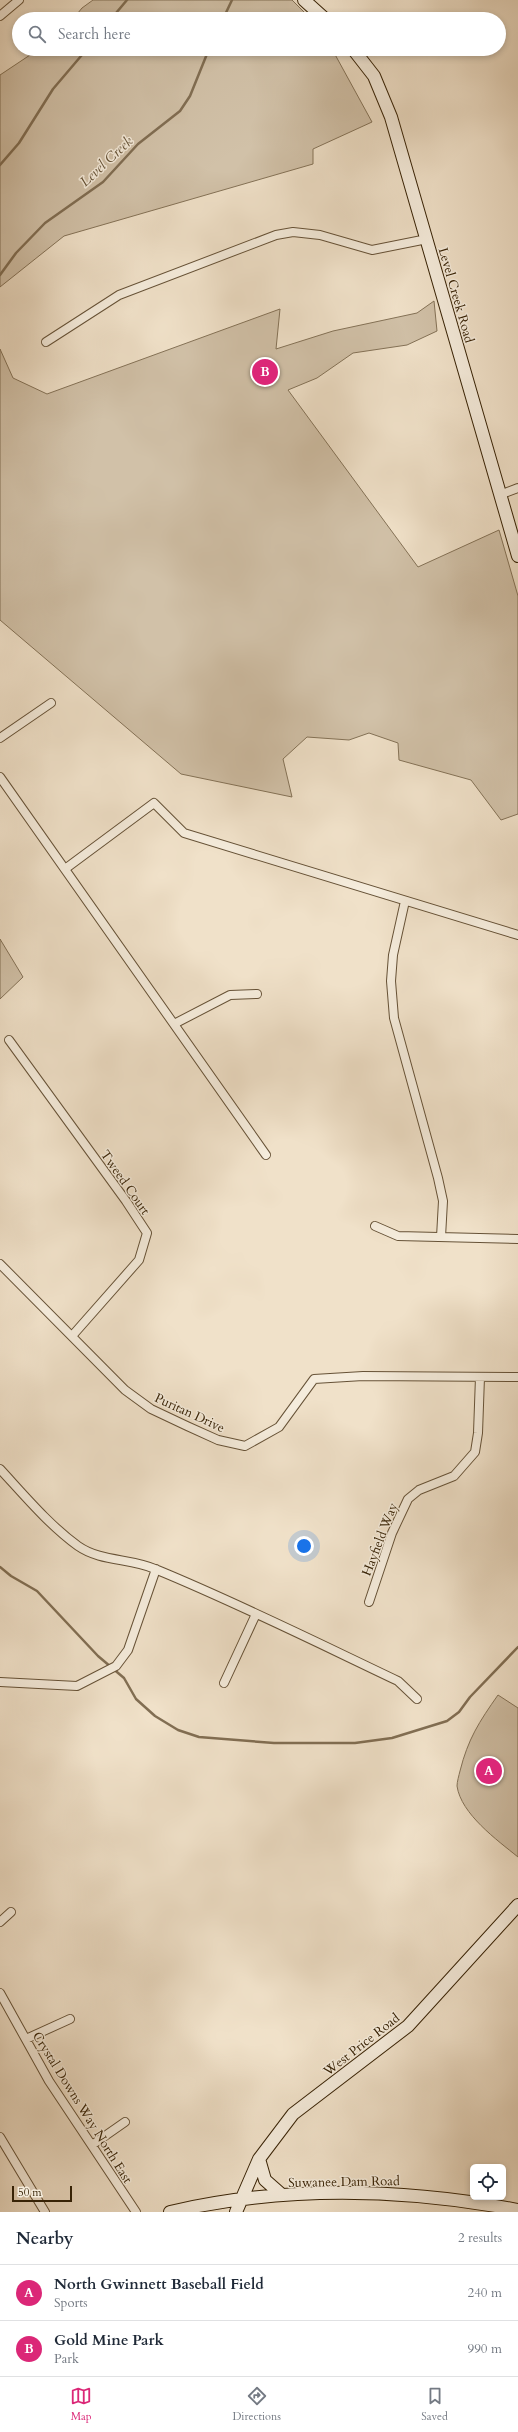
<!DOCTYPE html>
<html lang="en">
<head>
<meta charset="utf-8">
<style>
	body { margin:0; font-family:Cardo,serif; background:#f2f2f3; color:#1f2937 }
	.controls { position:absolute; right:12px; bottom:12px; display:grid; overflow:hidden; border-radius:6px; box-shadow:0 2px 6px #0003 }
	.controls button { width:36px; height:36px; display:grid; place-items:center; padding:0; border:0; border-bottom:1px solid #e0e1e3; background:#fff; color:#1f2937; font:20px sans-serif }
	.scale { position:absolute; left:12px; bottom:10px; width:60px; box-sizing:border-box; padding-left:4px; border:2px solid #382306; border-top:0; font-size:11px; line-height:14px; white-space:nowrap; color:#382306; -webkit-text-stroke:3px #f5ecdc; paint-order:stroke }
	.you { position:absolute; left:304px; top:1546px; width:14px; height:14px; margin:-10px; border:3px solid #fff; border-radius:50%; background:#1a73e8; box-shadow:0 0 0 6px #1a73e833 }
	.badge { display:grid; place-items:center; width:26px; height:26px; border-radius:50%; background:#db2777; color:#fff; font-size:13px; font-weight:700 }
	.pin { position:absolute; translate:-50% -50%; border:2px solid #fff; box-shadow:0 1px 4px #0006 }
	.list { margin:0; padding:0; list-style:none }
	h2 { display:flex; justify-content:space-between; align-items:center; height:52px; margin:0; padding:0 16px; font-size:17px }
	h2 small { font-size:13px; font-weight:400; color:#747a83 }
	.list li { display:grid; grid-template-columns:26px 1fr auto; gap:12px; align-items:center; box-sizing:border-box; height:56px; padding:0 16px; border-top:1px solid #e0e1e3 }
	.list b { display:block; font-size:15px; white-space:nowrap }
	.list p { margin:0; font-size:13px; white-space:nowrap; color:#747a83 }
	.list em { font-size:13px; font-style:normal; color:#747a83 }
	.icon { flex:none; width:22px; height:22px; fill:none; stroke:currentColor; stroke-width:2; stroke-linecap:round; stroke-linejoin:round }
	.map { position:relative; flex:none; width:518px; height:2212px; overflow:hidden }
	.search { position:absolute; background:#fff; box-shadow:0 2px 6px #0003; left:12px; right:12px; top:12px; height:44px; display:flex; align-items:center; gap:10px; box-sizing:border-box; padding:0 14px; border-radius:22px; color:#747a83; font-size:15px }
	.sheet { height:164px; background:#fff }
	nav { display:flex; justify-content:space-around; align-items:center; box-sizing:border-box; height:56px; border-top:1px solid #e0e1e3; background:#fff; font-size:11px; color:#747a83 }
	nav a { display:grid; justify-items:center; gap:2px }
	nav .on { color:#db2777 }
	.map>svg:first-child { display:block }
</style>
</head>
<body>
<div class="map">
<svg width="518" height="2212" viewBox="0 0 518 2212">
	<rect width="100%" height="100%" fill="#f0e1c9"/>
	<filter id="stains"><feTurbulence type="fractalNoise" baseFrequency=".005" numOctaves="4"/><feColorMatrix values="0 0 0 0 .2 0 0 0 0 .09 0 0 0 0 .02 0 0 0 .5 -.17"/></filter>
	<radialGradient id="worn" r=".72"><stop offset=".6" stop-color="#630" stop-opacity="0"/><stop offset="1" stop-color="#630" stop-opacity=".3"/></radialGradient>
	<!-- green -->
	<path fill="#d1c1a8" stroke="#847257" d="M 93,0 L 292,0 L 311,19 L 73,19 L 82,8 Z
		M 39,49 L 332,49 L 372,122 L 313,149 L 313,164 L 64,236 L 0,287 L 0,75 Z
		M 434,301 L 437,331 L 407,345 L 353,353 L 317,378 L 288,390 L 418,567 L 499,530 L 518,596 L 518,814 L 501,820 L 471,780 L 399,760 L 398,743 L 369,733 L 349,740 L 307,737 L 283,759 L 292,797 L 181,774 L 0,620 L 0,349 L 13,378 L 47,394 L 280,309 L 276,349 L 333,331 L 417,313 Z
		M 0,939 L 23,977 L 0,999 Z
		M 498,1695 L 518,1708 L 518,1857 C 497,1840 461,1814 457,1786 C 457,1782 459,1775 460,1771 C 468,1739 479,1722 498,1695 Z"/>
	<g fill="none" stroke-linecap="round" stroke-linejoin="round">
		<!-- stream -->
		<path stroke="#816e53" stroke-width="2.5" d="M 111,19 L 127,0
			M 223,19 L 232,0
			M 0,165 L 19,143 L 53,89 L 87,49
			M 0,275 L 16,253 L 45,223 L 103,182 L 138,144 L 180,111 L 190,96 L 209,49
			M 0,1567 L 11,1576 L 37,1591 L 98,1656 L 124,1678 L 136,1699 L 155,1716 L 178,1730 L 199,1737 L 274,1743 L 355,1743 L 392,1738 L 447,1721 L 459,1712 L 470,1697 L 518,1647"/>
		<!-- street casing -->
		<g stroke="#665237" stroke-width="10">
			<path id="street" d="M 0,16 L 19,0
				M 46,342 L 119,295 L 276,235 L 293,232 L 320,235 L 372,250 L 427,239
				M 502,494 L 518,488
				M 0,738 L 51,703
				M 0,777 L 266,1155
				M 65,869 L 154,803 L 184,833 L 518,935
				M 405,901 L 393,955 L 391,981 L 394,1018 L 438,1178 L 443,1201 L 441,1237
				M 174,1024 L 230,995 L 257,994
				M 9,1040 L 126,1201 L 147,1233 L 139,1260 L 72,1336
				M 375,1226 L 398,1236 L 518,1239
				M 0,1264 L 125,1390 L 151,1409 L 187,1426 L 218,1440 L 245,1446 L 279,1427 L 314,1379 L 363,1376 L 518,1377
				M 0,1469 C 24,1495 49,1525 78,1546 C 101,1562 130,1558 155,1569 C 238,1603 318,1643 398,1681 L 417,1699
				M 369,1602 L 392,1533 L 408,1499 L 419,1490 L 454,1476 L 475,1452 L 478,1433 L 480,1377
				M 0,1682 L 77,1686 L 116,1666 L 128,1650 L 156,1569
				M 224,1683 L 256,1614
				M 0,1922 L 11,1912
				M 0,1993 L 49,2081 L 136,2212
				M 26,2039 L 70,2019
				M 0,2137 L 45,2212
				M 92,2145 L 125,2122"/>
		</g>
		<!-- secondary casing -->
		<g stroke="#382306" stroke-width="14">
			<path id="secondary" d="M 304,0 L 325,19
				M 353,49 L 374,76 L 391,117 L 518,556
				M 259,2159 L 265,2180 L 282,2195
				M 170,2212 C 286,2185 402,2188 518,2210
				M 236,2212 L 259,2159 L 293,2114 L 408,2026 L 518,1905"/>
		</g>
		<!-- street -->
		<use href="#street" stroke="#f5ecdc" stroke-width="8"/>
		<!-- secondary -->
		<use href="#secondary" stroke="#f5ecdc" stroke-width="12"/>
	</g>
	<g text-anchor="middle" stroke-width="3" stroke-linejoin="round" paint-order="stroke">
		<!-- street labels -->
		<g font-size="13" fill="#382306" stroke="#f5ecdc">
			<text transform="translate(457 295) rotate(74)" y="5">Level Creek Road</text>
			<text transform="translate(126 1182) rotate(55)" y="5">Tweed Court</text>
			<text transform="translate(190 1412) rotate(25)" y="5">Puritan Drive</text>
			<text transform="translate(379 1539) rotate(-69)" y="5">Hayfield Way</text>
			<text transform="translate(361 2044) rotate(-38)" y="5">West Price Road</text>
			<text transform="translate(83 2107) rotate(58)" y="5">Crystal Downs Way North East</text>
			<text transform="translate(344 2181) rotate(-1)" y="5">Suwanee Dam Road</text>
		</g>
		<!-- water labels -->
		<g font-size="14" font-style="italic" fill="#624f33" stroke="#f5ecdc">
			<text transform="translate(106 161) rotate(-43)" y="5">Level Creek</text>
		</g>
	</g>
	<rect width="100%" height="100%" filter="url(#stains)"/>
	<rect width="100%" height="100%" fill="url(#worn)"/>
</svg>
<div class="controls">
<button><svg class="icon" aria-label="locate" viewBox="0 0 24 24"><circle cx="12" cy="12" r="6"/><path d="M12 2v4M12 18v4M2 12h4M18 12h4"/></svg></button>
</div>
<div class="scale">50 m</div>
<div class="you"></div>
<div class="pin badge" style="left:489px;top:1771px">A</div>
<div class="pin badge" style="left:265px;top:372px">B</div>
<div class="search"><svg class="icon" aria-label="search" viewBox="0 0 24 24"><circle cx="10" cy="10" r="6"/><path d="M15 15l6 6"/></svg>Search here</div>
</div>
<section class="sheet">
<h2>Nearby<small>2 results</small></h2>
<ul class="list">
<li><span class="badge">A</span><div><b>North Gwinnett Baseball Field</b><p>Sports</p></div><em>240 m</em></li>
<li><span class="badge">B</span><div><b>Gold Mine Park</b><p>Park</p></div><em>990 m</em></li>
</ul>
</section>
<nav>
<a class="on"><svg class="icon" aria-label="map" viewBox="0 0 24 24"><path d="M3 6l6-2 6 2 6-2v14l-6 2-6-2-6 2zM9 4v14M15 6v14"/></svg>Map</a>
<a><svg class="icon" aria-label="directions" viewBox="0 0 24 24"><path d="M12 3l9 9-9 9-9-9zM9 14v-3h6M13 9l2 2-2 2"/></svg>Directions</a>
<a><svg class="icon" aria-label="saved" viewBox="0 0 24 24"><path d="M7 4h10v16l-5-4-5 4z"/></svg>Saved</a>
</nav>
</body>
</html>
